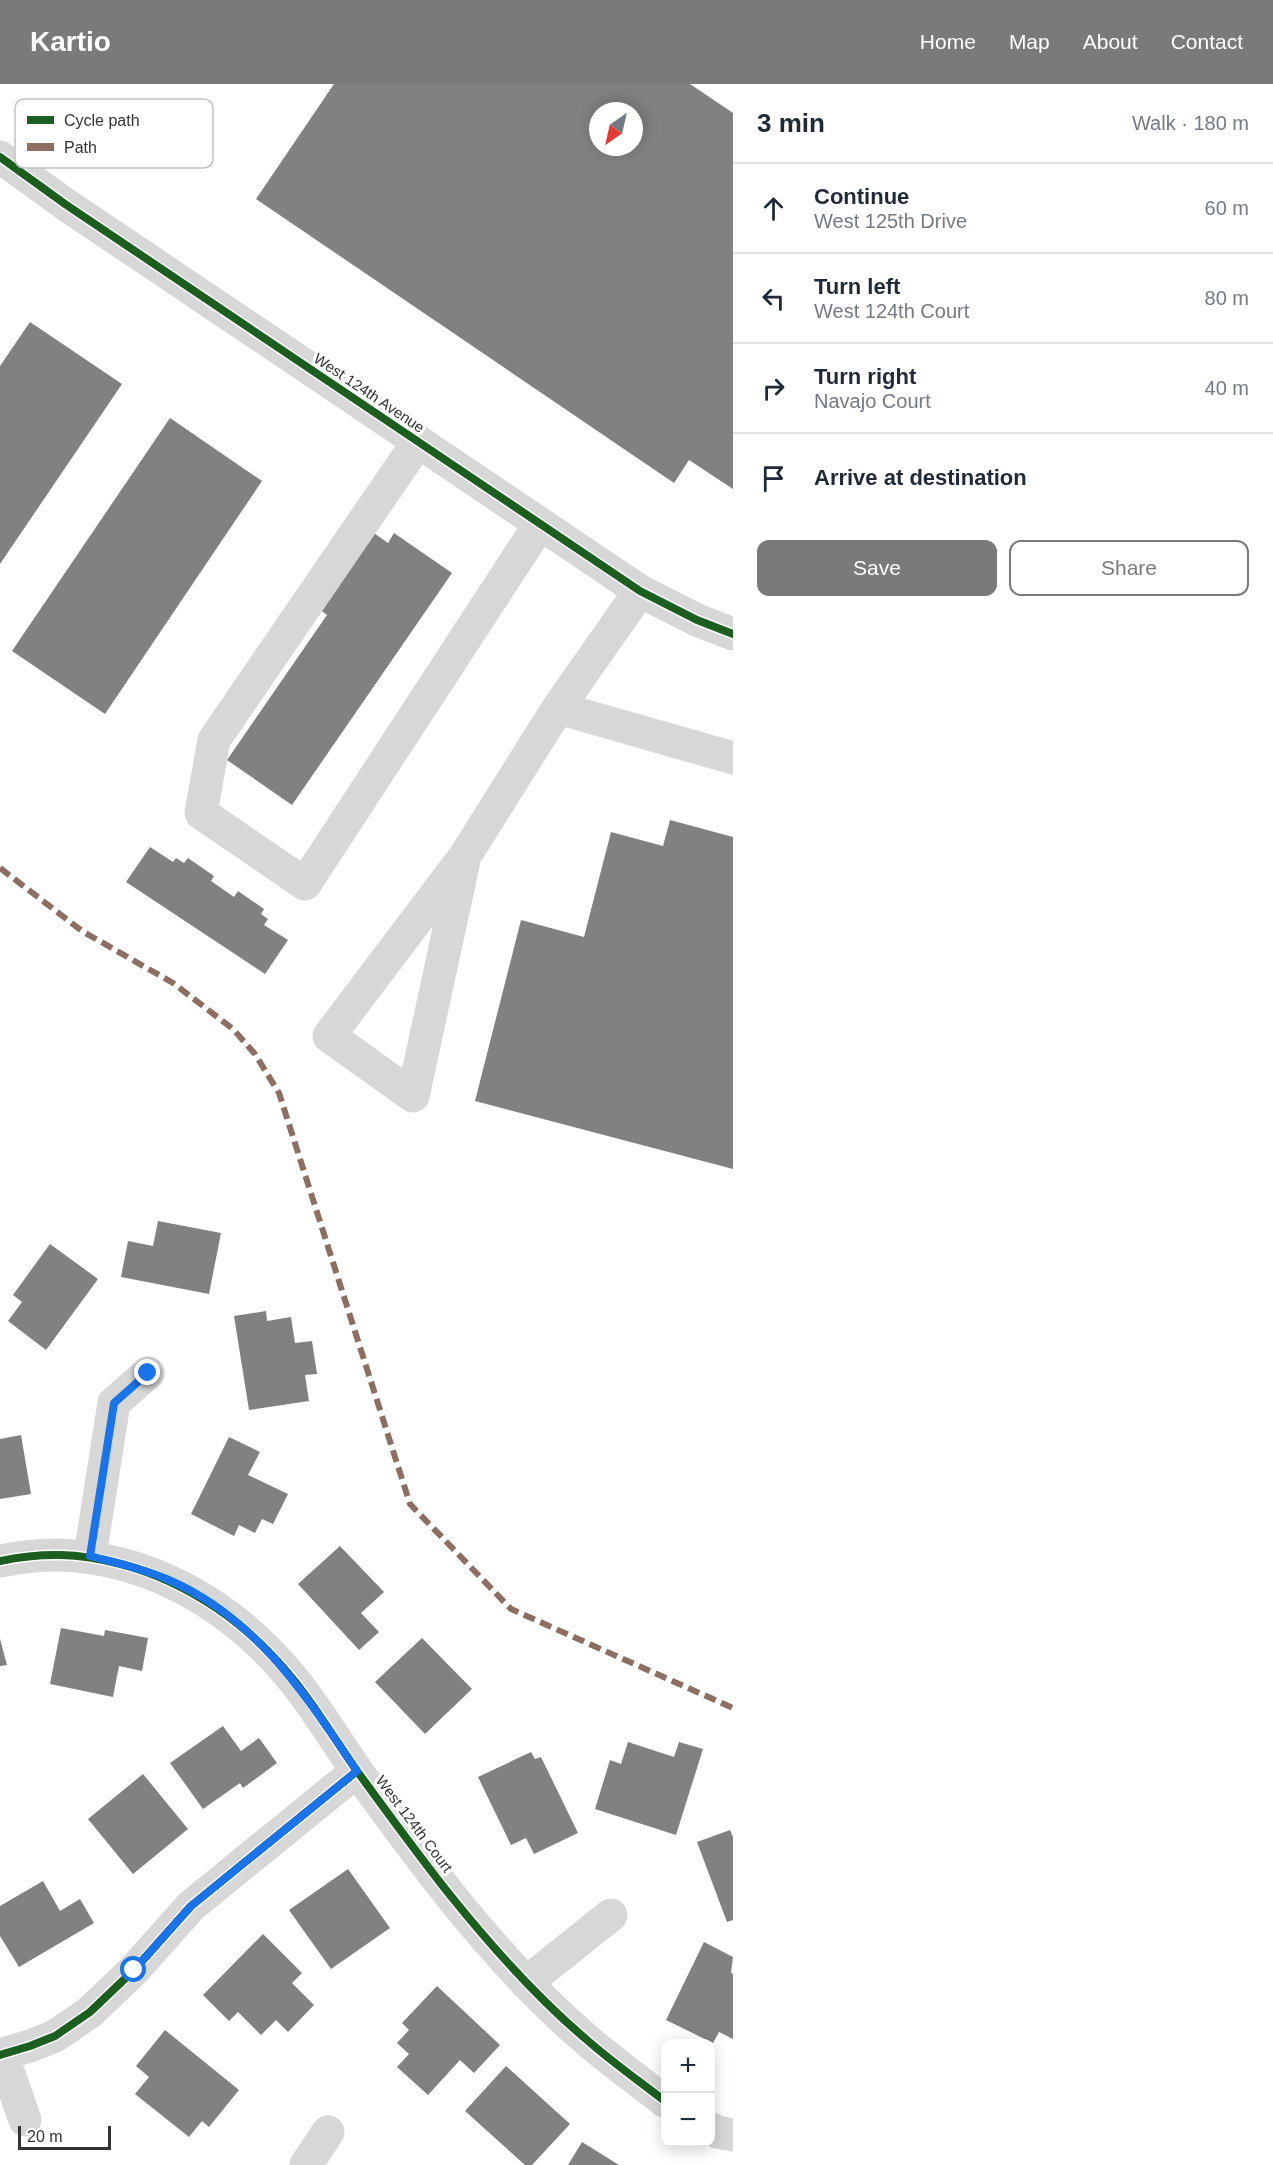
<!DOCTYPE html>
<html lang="en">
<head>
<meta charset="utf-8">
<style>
	body { margin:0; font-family:Arial,sans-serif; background:#f6f6f7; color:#1f2937 }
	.controls { position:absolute; right:18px; bottom:18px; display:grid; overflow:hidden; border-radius:12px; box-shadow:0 3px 15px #0003 }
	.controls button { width:54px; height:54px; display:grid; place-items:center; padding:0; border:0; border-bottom:2px solid #e0e1e3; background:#fff; color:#1f2937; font:30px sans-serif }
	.compass { position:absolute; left:589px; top:18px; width:54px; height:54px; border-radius:50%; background:#fff; box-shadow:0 3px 15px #0003; rotate:214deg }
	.scale { position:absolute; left:18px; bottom:15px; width:93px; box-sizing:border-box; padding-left:6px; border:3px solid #333; border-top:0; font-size:16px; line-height:21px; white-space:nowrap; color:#333; -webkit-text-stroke:4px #fff; paint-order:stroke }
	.stop { position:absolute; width:18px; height:18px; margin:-14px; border:4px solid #1a73e8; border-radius:50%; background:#fff }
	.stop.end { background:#1a73e8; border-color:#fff; box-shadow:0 2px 6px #0008 }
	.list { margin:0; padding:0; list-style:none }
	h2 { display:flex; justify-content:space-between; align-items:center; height:78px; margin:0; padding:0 24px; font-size:26px }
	h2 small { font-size:20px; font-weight:400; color:#747a83 }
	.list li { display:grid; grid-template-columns:39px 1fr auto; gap:18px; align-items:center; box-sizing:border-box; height:90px; padding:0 24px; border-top:2px solid #e0e1e3 }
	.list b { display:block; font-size:22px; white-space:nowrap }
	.list p { margin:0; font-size:20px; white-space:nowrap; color:#747a83 }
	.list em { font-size:20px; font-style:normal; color:#747a83 }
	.actions { display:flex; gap:12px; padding:18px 24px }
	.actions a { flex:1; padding:14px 0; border:2px solid #7a7a7a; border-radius:12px; text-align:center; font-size:21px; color:#7a7a7a }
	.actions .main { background:#7a7a7a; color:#fff }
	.icon { flex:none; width:33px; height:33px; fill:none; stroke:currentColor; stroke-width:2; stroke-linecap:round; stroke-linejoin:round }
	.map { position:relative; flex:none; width:733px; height:2081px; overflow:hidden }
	header { display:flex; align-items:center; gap:36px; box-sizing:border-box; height:84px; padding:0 30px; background:#7a7a7a; color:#fff }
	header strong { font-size:28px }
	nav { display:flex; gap:33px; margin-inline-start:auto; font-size:21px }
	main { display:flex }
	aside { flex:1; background:#fff }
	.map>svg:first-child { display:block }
</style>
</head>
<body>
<header>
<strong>Kartio</strong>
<nav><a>Home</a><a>Map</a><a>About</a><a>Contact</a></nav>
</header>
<main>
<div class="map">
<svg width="733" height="2081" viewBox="0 0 733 2081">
	<rect width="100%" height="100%" fill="#fff"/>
	<!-- building -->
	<path fill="#818181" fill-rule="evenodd" d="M 334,0 L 690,0 L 733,29 L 733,405 L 689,376 L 674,399 L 256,115 ZM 598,27 L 634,27 L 634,63 L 598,63 Z
		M 30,238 L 122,300 L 0,480 L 0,282 Z
		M 170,334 L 262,397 L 105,630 L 12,567 Z
		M 371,447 L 388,459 L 394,449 L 452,489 L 292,721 L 227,676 L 327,531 L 318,524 Z
		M 670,736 L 733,753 L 733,1085 L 475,1017 L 521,836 L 584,853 L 611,748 L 663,762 Z
		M 150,763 L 173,778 L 176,774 L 184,779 L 188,774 L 214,792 L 211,797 L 234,813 L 238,807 L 264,825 L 261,830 L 268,835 L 264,841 L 288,856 L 265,890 L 126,798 Z
		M 158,1137 L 221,1149 L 209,1210 L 121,1193 L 128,1157 L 153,1162 Z
		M 50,1160 L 98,1195 L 46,1266 L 8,1237 L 22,1218 L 13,1211 Z
		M 266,1227 L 267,1237 L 291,1233 L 295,1259 L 312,1257 L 317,1290 L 305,1291 L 309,1317 L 249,1326 L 234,1232 Z
		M 21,1351 L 31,1410 L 0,1415 L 0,1355 Z
		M 229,1353 L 260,1368 L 248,1391 L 288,1410 L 273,1440 L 262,1435 L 255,1449 L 239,1441 L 234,1452 L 191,1430 Z
		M 340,1462 L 384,1508 L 361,1529 L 379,1548 L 359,1566 L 298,1500 Z
		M 61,1544 L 104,1552 L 105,1546 L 148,1554 L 142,1587 L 119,1582 L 113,1613 L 50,1600 Z
		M 422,1554 L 472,1605 L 425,1650 L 375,1598 Z
		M 0,1555 L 7,1581 L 0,1582 Z
		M 223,1642 L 241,1667 L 259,1654 L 277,1679 L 243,1704 L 240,1699 L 203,1725 L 170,1679 Z
		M 628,1658 L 674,1673 L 679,1658 L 703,1665 L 676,1751 L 595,1725 L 610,1676 L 621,1680 Z
		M 531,1668 L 535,1675 L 541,1673 L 578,1749 L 534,1770 L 526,1754 L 511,1761 L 478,1693 Z
		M 143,1690 L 188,1745 L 133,1790 L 88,1735 Z
		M 730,1746 L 733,1753 L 733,1836 L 727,1838 L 697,1758 Z
		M 348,1785 L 390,1844 L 331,1885 L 289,1826 Z
		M 43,1797 L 60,1827 L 80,1815 L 94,1839 L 19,1883 L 0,1852 L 0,1822 Z
		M 263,1850 L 302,1889 L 292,1899 L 314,1921 L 288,1948 L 276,1936 L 261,1951 L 238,1928 L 229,1937 L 203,1911 Z
		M 704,1858 L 733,1873 L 731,1889 L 733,1890 L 733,1955 L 719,1948 L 713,1959 L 666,1936 Z
		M 437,1902 L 500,1961 L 474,1989 L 460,1976 L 428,2011 L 397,1983 L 409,1970 L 397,1959 L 409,1946 L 402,1939 Z
		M 165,1946 L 239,2006 L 209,2043 L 202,2037 L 189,2053 L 135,2010 L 149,1993 L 136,1982 Z
		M 506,1982 L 570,2040 L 532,2081 L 525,2081 L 465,2027 Z
		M 582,2058 L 619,2081 L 568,2081 Z"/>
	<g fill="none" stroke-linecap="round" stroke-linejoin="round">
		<!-- minor -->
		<path stroke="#d7d7d7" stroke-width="33" d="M 0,73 L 65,120 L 640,507 L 697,536 L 733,550
			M 418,358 L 214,656 L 201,729 L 305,800 L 540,440
			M 558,624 L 733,674
			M 465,772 L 413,1012 L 329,952 L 465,772 L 558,624 L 640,507
			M 90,1472 L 114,1319 L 148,1289
			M 0,1477 C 44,1468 78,1469 121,1480 C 189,1498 248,1540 292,1594 C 316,1623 335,1656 357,1687 C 387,1728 418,1771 450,1811 C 491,1862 536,1913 587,1956 C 612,1978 639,1997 666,2018
			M 526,1899 L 611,1831
			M 2,1970 L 25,2036
			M 0,1971 L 30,1962 L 55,1952 L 90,1928 L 134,1886 L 191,1822 L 357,1687
			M 710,2044 L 717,2048 L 733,2051
			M 306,2081 L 328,2048"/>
		<!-- quiet -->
		<path stroke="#8d6e63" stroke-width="6" stroke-dasharray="12 6" stroke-linecap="butt" d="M 0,784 L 82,847 L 173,899 L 233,945 L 255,970 L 279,1009 L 410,1420 L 511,1525 L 733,1624"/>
		<!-- cycleway casing -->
		<g stroke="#fff" stroke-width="11">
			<path id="cycleway" d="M 0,73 L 65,120 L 640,507 L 697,536 L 733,550
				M 0,1477 C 44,1468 78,1469 121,1480 C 189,1498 248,1540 292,1594 C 316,1623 335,1656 357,1687 C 387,1728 418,1771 450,1811 C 491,1862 536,1913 587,1956 C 612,1978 639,1997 666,2018
				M 0,1971 L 30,1962 L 55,1952 L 90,1928 L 134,1886 L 191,1822 L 357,1687"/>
		</g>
		<!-- cycleway -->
		<use href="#cycleway" stroke="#1b5e20" stroke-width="8"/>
	</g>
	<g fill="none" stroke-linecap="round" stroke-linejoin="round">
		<!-- route -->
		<path stroke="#1a73e8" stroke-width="8" d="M 134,1886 L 191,1822 L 357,1687 C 305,1611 258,1535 169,1496 C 144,1485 117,1479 90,1472 L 114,1319 L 148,1289"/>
	</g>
	<g text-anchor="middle" stroke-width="6" stroke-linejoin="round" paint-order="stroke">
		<!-- street labels -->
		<g font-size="15" fill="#333" stroke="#fff">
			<text transform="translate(369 309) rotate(34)" y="5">West 124th Avenue</text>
			<text transform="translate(414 1740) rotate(53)" y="5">West 124th Court</text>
		</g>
	</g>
	<!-- legend -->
	<rect x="15" y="15" width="198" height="69" rx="9" fill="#fff" stroke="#c2c2c2" stroke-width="1.5"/>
	<rect x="27" y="32" width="27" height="8" fill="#1b5e20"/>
	<rect x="27" y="59" width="27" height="8" fill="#8d6e63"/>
	<g font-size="16" fill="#333">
		<text x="64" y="42">Cycle path</text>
		<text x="64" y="69">Path</text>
	</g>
</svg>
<div class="controls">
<button>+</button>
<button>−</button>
</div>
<svg class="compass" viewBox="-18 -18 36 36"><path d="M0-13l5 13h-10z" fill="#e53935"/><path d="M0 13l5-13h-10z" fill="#747a83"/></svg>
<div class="scale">20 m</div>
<div class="stop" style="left:134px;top:1886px"></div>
<div class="stop end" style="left:148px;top:1289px"></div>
</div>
<aside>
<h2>3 min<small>Walk · 180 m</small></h2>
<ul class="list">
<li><svg class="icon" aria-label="ahead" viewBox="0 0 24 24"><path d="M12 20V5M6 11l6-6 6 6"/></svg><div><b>Continue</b><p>West 125th Drive</p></div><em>60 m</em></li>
<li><svg class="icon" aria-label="left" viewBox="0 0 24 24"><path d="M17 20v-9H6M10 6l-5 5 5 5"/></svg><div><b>Turn left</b><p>West 124th Court</p></div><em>80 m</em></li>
<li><svg class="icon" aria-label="right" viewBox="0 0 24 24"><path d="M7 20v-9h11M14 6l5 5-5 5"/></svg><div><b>Turn right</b><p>Navajo Court</p></div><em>40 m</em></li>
<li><svg class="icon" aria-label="arrive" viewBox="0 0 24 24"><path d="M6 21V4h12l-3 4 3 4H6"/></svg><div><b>Arrive at destination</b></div></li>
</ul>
<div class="actions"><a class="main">Save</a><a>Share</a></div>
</aside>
</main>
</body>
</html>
